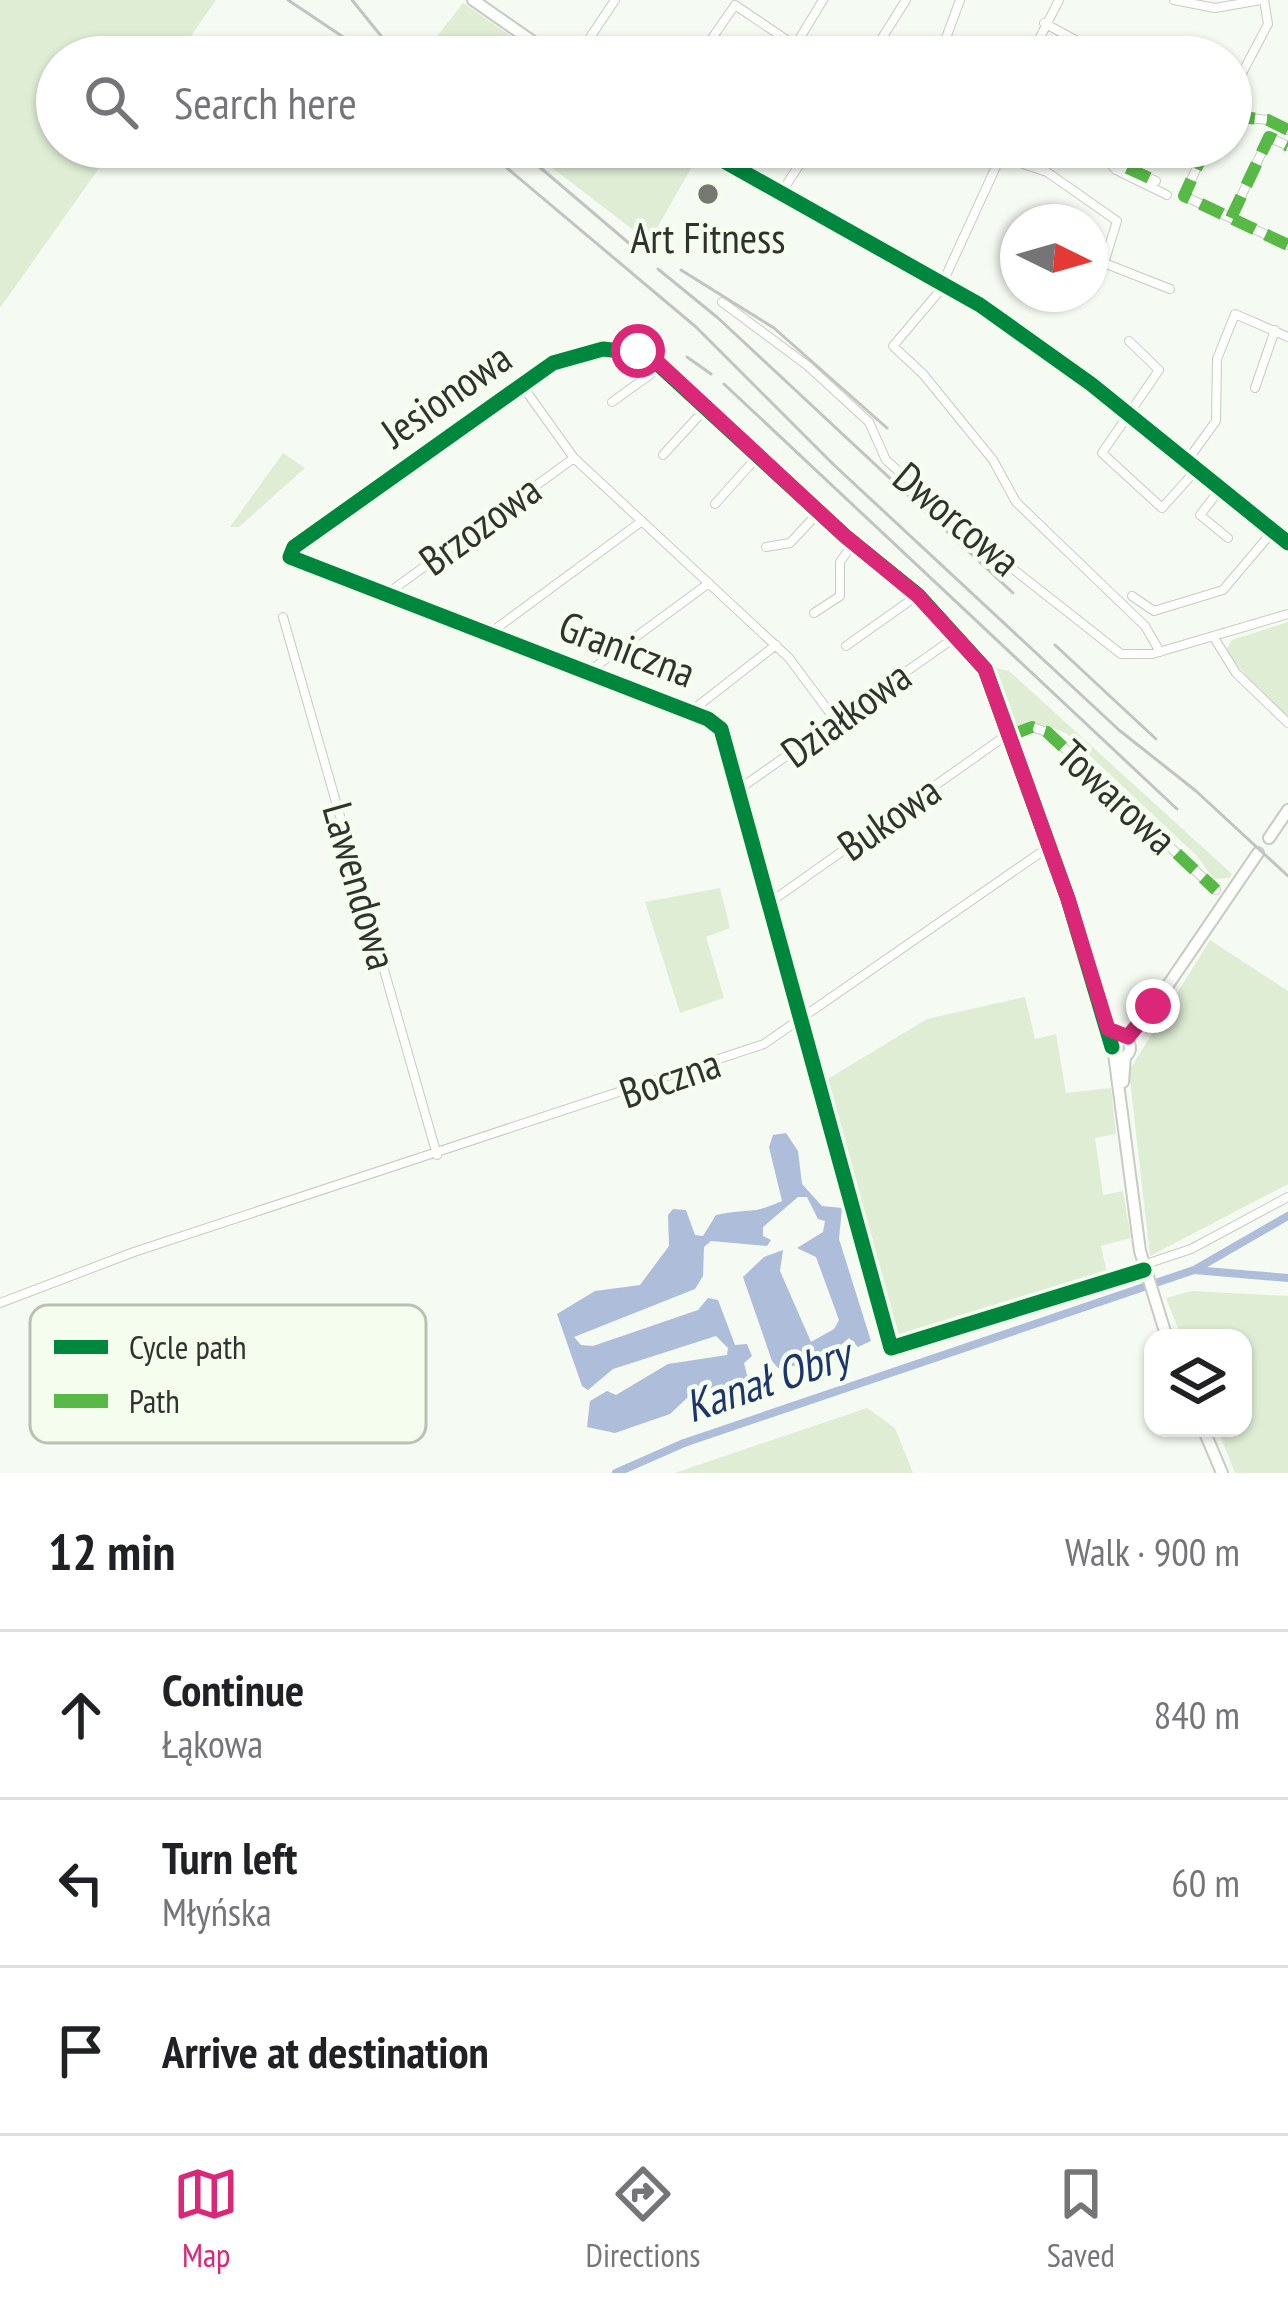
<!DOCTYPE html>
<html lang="en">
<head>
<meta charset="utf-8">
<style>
	body { margin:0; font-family:"PT Sans Narrow",sans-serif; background:#f6f6f6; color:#202124 }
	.controls { position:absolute; right:36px; bottom:36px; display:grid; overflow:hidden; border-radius:24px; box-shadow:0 3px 9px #0004 }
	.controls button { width:108px; height:108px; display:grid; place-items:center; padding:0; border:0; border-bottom:3px solid #e0e0e0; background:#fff; color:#202124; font:60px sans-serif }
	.compass { position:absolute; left:1000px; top:204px; width:108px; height:108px; border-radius:50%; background:#fff; box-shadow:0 3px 9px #0004; rotate:95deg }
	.stop { position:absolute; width:36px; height:36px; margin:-27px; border:9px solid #db2777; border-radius:50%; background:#fff }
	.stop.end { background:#db2777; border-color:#fff; box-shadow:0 3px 12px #0008 }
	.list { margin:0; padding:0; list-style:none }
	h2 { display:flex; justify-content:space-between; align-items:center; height:156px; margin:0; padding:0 48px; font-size:51px }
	h2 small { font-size:39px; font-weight:400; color:#757577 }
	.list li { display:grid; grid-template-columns:78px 1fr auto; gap:36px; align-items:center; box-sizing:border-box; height:168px; padding:0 48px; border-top:3px solid #e0e0e0 }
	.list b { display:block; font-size:45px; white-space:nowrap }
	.list p { margin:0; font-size:39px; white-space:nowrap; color:#757577 }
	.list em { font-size:39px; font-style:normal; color:#757577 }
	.icon { flex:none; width:66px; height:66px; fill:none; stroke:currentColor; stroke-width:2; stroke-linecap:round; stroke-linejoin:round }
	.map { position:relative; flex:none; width:1288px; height:1473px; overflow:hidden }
	.search { position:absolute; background:#fff; box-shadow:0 3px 9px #0004; left:36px; right:36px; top:36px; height:132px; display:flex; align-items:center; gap:30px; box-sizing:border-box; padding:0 42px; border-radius:66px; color:#757577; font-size:45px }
	.sheet { height:660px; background:#fff }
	nav { display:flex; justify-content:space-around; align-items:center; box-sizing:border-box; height:168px; border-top:3px solid #e0e0e0; background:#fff; font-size:33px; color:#757577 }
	nav a { display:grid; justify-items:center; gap:6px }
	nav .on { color:#db2777 }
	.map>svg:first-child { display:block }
</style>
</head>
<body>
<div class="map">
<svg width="1288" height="1473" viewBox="0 0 1288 1473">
	<rect width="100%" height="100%" fill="#f5faf2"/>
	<!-- green -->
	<path fill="#dfedd4" d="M 0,0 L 216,0 L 176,57 L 57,57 L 57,147 L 114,147 L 0,308 Z
		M 463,3 L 542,57 L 421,57 Z
		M 525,147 L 684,147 L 698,156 L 649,242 Z
		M 283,453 L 305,468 L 239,527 L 230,527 Z
		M 1288,622 L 1288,717 L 1255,688 L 1226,650 L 1232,640 Z
		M 995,668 L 1009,671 L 1232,874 L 1229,878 L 1214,879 L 1196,855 L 1066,733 L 1040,724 L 1015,728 Z
		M 720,888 L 730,928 L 706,937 L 724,998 L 680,1013 L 645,902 Z
		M 1210,940 L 1288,991 L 1288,1184 L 1150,1256 L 1129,1071 Z
		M 1025,997 L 1035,1039 L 1056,1034 L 1066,1093 L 1111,1088 L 1116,1134 L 1095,1138 L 1103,1195 L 1123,1191 L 1131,1238 L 1101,1246 L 1107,1273 L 894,1343 L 821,1083 L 927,1019 Z
		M 1192,1291 L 1288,1296 L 1288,1473 L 1235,1473 L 1217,1428 L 1243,1428 L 1243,1338 L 1182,1338 L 1166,1298 Z
		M 867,1408 L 895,1428 L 913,1473 L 675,1473 Z"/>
	<!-- water -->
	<path fill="#adbdda" d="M 786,1133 L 798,1151 L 802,1184 L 822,1206 L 842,1208 L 839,1239 L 871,1341 L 858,1347 L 849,1338 L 833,1352 L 835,1360 L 778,1368 L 772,1361 L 743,1277 L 764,1257 L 783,1250 L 780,1271 L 811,1342 L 834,1329 L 839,1320 L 816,1257 L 797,1248 L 823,1232 L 825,1221 L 818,1219 L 807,1197 L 798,1197 L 763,1227 L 763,1236 L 771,1240 L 767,1246 L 711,1241 L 704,1247 L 703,1276 L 695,1289 L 574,1337 L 581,1345 L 593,1346 L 698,1310 L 708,1298 L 718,1300 L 735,1345 L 747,1344 L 752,1356 L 744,1363 L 749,1383 L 744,1391 L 687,1398 L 670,1414 L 615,1433 L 587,1427 L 590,1401 L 607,1391 L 616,1395 L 668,1364 L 727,1355 L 728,1348 L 716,1336 L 613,1369 L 588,1390 L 582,1386 L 557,1314 L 595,1291 L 640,1285 L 669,1246 L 668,1215 L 673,1209 L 686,1210 L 695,1235 L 703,1236 L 716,1215 C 746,1208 752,1215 782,1201 L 769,1147 L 773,1135 Z"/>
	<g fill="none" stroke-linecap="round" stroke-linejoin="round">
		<!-- canal -->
		<path stroke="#adbdda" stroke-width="8" d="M 1196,1269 L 1288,1216
			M 616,1473 L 684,1443 L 1194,1270 L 1288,1278"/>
		<!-- street casing -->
		<g stroke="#c7cbc4" stroke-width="10">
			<path id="street" d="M 1174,0 L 1215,8 L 1261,0
				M 1044,23 L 1107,57
				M 795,46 L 823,0
				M 577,57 L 615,0
				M 699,57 L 735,5 L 812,57
				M 870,57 L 906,0
				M 939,57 L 960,0
				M 1030,57 L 1059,0
				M 1231,94 L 1268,24 L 1264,0
				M 1231,116 L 1268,120 L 1288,130
				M 973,147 L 1047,172 L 1117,221 L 1104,263 L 1170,289
				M 1005,147 L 938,293 L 893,346 L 923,374 L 993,460 L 1016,502 L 1145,626 L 1160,652
				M 1095,147 L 1116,170 L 1167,195
				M 1206,147 L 1184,196 L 1288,245
				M 1113,162 L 1156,181
				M 1123,166 L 1132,147
				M 781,193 L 811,147
				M 1231,218 L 1269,137 L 1288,146
				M 722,302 L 808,366 L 869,422 L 886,460 L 975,539 L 1121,654 L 1152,654 L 1288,614
				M 1129,341 L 1159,370 L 1102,453 L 1162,508 L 1197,469
				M 521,384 L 574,458 L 789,658 L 836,721
				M 1255,388 L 1275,330
				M 612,402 L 662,366
				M 663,455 L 706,408
				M 1187,461 L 1216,421 L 1217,359 L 1235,314 L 1288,337
				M 1221,488 L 1200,515 L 1228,538
				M 715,504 L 758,456
				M 766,547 L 790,543 L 819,512
				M 388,593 L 574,458
				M 1132,596 L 1154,611 L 1223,590 L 1273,531
				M 814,613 L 840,596 L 840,562 L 854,542
				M 283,617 L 437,1155
				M 490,633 L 642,521
				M 1213,636 L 1236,673 L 1288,723
				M 846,646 L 918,595
				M 588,672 L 709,583
				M 690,712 L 776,645
				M 738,790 L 954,638
				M 769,903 L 1001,739 L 1032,727 L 1047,732 L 1216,890
				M 1112,1047 L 1068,899 L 985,669 L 918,595 L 845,536 L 647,354 L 603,349 L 553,363 L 294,547 L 290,557 L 708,719 L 721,729 L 891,1348 L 1144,1270
				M 1143,1265 L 1191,1249 L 1288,1197
				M 0,1303 L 134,1252 L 764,1044 L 1050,846"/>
		</g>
		<!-- secondary casing -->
		<g stroke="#c7cbc4" stroke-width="14">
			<path id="secondary" d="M 473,0 L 555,57
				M 1269,838 L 1288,810
				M1112 1048a9 9 0 1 1 18 0a9 9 0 1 1-18 0Z
				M 1124,1039 L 1153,1007 L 1258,853
				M 1114,1053 L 1140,1251 L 1167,1338
				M 1123,1082 L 1125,1056
				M 1203,1428 L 1222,1473"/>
		</g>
		<!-- street -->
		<use href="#street" stroke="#fefefd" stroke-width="8"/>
		<!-- secondary -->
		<use href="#secondary" stroke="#fefefd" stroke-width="10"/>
		<!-- rail -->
		<path stroke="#c2c4c2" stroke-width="3" d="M 288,0 L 373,57
			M 352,0 L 398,57
			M 482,147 L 696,327 L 834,465 L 1119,730 L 1196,791 L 1288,876
			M 516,147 L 637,250
			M 658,269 L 718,318 L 1013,593
			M 681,270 L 774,328 L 887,428
			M 687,357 L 711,374
			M 724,384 L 1177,809
			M 1055,645 L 1156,739"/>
		<!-- quiet -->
		<path stroke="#58b947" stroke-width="12" stroke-dasharray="24 12" stroke-linecap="butt" d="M 1231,116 L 1268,120 L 1288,130
			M 1099,147 L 1110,160 L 1156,181
			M 1206,147 L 1184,196 L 1288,245
			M 1231,218 L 1269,137 L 1288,146
			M 1011,735 L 1032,727 L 1047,732 L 1216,890"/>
		<!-- cycleway casing -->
		<g stroke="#f5fdee" stroke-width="22">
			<path id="cycleway" d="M 699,147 L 980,305 L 1091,384 L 1288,543
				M 1112,1047 L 1068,899 L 985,669 L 918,595 L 845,536 L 647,354 L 603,349 L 553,363 L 294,547 L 290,557 L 708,719 L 721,729 L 891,1348 L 1144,1270"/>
		</g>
		<!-- cycleway -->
		<use href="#cycleway" stroke="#00873e" stroke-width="15"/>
	</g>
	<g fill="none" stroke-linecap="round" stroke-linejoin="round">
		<!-- route -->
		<path stroke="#db2777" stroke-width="15" d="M 638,351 L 651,356 L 845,536 L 918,596 L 985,669 L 1068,899 L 1108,1029 L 1128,1037 L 1153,1006"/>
	</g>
	<!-- markers -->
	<circle fill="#757972" stroke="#f5fdee" stroke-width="4.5" cx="708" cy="194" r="12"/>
	<g text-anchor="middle" stroke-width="9" stroke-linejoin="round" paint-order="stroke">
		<!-- poi labels -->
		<g font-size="42" fill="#30332d" stroke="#f5fdee">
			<text x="708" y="253">Art Fitness</text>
		</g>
		<!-- street labels -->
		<g font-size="42" fill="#30332d" stroke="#f5fdee">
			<text transform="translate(446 395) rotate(-35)" y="15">Jesionowa</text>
			<text transform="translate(957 519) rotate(40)" y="15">Dworcowa</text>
			<text transform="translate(480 525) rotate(-36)" y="15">Brzozowa</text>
			<text transform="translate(627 649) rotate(21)" y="15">Graniczna</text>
			<text transform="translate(846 714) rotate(-36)" y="15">Działkowa</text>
			<text transform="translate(1117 797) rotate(43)" y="15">Towarowa</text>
			<text transform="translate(889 818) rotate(-35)" y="15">Bukowa</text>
			<text transform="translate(360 886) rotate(74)" y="15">Lawendowa</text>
			<text transform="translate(670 1078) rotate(-19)" y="15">Boczna</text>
		</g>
		<!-- water labels -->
		<g font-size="45" font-style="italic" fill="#1e346c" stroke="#f5fdee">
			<text transform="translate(767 1380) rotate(-19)" y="16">Kanał Obry</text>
		</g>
	</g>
	<!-- legend -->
	<rect x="30" y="1305" width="396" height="138" rx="18" fill="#f5fdee" stroke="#bac0b4" stroke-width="3"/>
	<rect x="54" y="1340" width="54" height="14" fill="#00873e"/>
	<rect x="54" y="1394" width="54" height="14" fill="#58b947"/>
	<g font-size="33" fill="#30332d">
		<text x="129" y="1359">Cycle path</text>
		<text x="129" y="1413">Path</text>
	</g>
</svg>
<div class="controls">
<button><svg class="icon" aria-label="layers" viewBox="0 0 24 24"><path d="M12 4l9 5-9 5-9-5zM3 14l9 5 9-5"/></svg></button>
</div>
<svg class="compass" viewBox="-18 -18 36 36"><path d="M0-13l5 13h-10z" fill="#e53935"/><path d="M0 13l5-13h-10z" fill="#757577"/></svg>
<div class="stop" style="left:638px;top:351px"></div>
<div class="stop end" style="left:1153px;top:1006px"></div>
<div class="search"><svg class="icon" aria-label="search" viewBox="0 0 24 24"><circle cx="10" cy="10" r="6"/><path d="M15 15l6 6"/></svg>Search here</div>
</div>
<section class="sheet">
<h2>12 min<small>Walk · 900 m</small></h2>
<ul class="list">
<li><svg class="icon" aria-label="ahead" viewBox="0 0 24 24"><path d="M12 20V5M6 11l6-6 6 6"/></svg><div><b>Continue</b><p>Łąkowa</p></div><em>840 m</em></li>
<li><svg class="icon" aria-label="left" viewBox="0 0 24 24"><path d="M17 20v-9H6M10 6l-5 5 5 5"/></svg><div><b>Turn left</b><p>Młyńska</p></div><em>60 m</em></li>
<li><svg class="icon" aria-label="arrive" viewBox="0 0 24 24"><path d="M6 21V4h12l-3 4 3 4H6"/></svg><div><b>Arrive at destination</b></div></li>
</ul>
</section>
<nav>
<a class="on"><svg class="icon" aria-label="map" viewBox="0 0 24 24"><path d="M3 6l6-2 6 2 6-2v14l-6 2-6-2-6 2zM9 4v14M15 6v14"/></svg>Map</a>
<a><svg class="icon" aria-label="directions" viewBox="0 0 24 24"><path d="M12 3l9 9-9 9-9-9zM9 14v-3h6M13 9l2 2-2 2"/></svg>Directions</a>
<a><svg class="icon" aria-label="saved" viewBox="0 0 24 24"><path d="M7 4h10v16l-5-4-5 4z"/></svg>Saved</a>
</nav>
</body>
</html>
